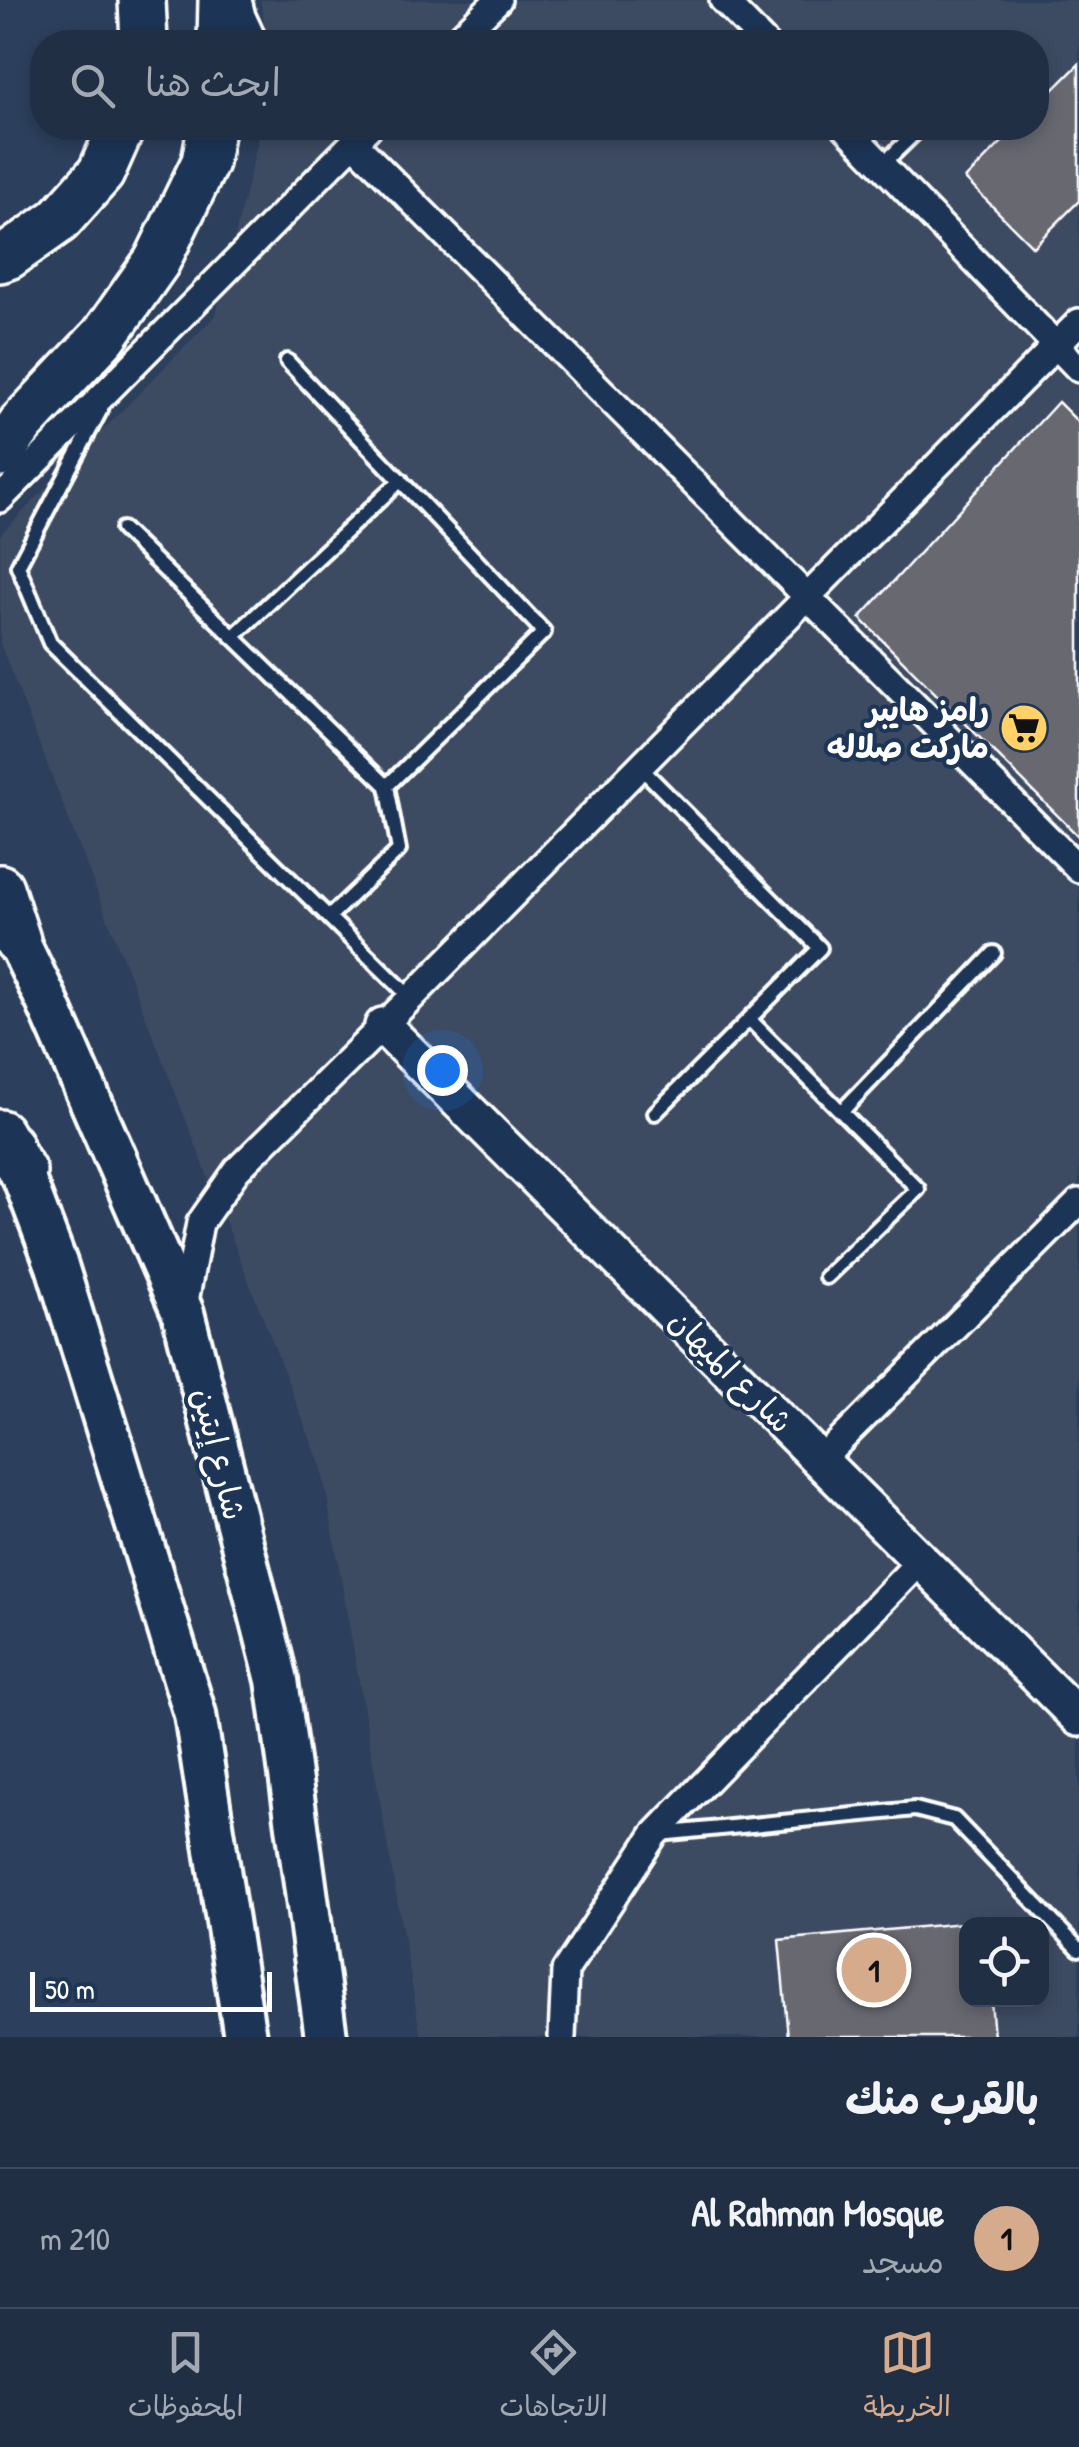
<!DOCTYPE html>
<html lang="ar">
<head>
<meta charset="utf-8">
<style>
	body { margin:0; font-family:"Patrick Hand","Playpen Sans Arabic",sans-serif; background:#29374c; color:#f1f3f6; direction:rtl }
	.controls { position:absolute; right:30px; bottom:30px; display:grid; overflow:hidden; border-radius:20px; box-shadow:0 5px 15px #0003 }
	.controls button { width:90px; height:90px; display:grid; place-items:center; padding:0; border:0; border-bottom:2px solid #3e4a5e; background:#212f45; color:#f1f3f6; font:50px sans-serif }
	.scale { position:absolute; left:30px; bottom:25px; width:242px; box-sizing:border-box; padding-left:10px; border:5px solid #fff; border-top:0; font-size:28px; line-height:35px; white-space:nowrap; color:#fff; -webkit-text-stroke:8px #1d3557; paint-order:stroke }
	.you { position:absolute; left:442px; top:1070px; width:35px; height:35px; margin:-25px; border:8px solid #fff; border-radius:50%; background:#1a73e8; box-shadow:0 0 0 15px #1a73e833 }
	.badge { display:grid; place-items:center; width:65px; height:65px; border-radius:50%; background:#d6ab8b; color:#111; font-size:32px; font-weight:700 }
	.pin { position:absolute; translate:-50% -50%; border:5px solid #fff; box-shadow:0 2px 10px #0006 }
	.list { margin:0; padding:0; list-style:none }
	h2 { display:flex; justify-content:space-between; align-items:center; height:130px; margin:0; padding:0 40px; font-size:42px }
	h2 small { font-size:32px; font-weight:400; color:#a2a9b3 }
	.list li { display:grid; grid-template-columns:65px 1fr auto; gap:30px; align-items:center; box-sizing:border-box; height:140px; padding:0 40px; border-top:2px solid #3e4a5e }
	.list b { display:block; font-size:38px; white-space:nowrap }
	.list p { margin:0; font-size:32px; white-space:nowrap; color:#a2a9b3 }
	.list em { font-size:32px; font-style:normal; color:#a2a9b3 }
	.icon { flex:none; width:55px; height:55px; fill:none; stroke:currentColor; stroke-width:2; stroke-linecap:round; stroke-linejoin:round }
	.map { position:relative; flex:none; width:1079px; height:2037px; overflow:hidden; direction:ltr }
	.search { position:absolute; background:#212f45; box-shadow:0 5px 15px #0003; left:30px; right:30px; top:30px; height:110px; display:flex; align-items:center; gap:25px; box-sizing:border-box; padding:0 35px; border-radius:40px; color:#a2a9b3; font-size:38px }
	.sheet { height:270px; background:#212f45 }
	nav { display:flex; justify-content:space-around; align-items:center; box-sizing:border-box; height:140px; border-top:2px solid #3e4a5e; background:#212f45; font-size:28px; color:#a2a9b3 }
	nav a { display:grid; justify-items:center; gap:5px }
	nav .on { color:#d6ab8b }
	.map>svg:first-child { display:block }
</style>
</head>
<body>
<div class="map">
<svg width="1079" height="2037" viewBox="0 0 1079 2037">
	<rect width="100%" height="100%" fill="#2c3f5c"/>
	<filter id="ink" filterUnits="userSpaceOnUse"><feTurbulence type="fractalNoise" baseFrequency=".01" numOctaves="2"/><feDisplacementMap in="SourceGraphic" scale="20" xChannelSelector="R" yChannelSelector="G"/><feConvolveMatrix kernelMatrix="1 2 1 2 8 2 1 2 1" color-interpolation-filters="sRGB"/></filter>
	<g filter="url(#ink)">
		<!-- built -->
		<path fill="#3e4b62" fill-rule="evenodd" d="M 260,0 L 1079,0 L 1079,2037 L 421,2037 L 322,1469 L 0,643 L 0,535 L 216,315 L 261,128 L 1036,128 L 1036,42 L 268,42 ZM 966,1924 L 1042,1924 L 1042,2000 L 966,2000 Z"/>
		<!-- building -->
		<path fill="#676871" stroke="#fff" stroke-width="2.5" d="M 1079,64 L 1079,201 L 1033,247 L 965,179 L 1016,128 L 1036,128 L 1036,107 Z
			M 1058,402 L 1079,423 L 1079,837 L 860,618 Z
			M 984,1921 L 984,1924 L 966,1924 L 966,2000 L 991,2000 L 994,2037 L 788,2037 L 779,1940 Z"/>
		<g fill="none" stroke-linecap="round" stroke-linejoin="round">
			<!-- lane casing -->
			<g stroke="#fff" stroke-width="20">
				<path id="lane" d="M 1007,42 L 1010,39
					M 882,165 L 920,128
					M 287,361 L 544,632 L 387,786
					M 101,409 L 18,566 L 50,643 L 411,998
					M 122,529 L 387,786 L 399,850 L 329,917
					M 233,637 L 401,480
					M 640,767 L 820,948 L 655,1113
					M 749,1019 L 918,1189 L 826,1277
					M 841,1112 L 994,953
					M 659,1834 L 915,1809 L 954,1819 L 1079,1949"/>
			</g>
			<!-- street casing -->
			<g stroke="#fff" stroke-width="32">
				<path id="street" d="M 238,0 L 242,16 L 254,42
					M 723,0 L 764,42
					M 455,42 L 498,0
					M 846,128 L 1079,369
					M 353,142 L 1079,869
					M 0,499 L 368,128
					M 183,1312 L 200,1223 L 237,1170 L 411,998 L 1079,322
					M 821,1460 L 1079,1202
					M 562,2037 L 565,1971 L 654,1835 L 921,1560"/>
			</g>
			<!-- secondary casing -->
			<g stroke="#fff" stroke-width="42">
				<path id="secondary" d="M 383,1026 L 1079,1718"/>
			</g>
			<!-- primary casing -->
			<g stroke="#fff" stroke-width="48">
				<path id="primary" d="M 3,910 L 46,999 L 183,1313 L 277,1680 L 326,2037
					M 11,1144 L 57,1266 L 195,1714 L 245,2037"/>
			</g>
			<!-- highway casing -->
			<g stroke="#fff" stroke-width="52">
				<path id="highway" d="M 142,0 L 144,42
					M 221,42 L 222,0
					M 0,259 L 8,256 L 59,220 L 101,173 L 121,128
					M 0,454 L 22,423 L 104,336 L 157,261 L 205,162 L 211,128
					M 0,888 L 17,940
					M 0,1133 L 23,1172"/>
			</g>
			<!-- lane -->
			<use href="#lane" stroke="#1d3557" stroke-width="12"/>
			<!-- street -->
			<use href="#street" stroke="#1d3557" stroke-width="25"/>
			<!-- secondary -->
			<use href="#secondary" stroke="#1d3557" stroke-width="35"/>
			<!-- primary -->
			<use href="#primary" stroke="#1d3557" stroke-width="40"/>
			<!-- highway -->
			<use href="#highway" stroke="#1d3557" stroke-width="45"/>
		</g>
	</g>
	<!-- icons -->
	<defs>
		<g id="supermarket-disc" transform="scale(2.5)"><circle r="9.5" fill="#ffd166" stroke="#1d3557"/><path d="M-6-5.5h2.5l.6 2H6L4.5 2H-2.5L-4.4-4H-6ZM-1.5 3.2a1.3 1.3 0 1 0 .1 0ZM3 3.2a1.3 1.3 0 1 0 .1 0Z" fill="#111"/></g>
	</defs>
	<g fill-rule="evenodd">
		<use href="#supermarket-disc" x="1024" y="728"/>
	</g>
	<g text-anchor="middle" stroke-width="8" stroke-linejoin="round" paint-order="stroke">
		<!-- poi labels -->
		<g font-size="32" font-weight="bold" fill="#fff" stroke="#1d3557" text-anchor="end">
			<text x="989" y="721">رامز هايبر<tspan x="989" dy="37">ماركت صلاله</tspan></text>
		</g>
		<!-- street labels -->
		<g font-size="32" fill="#fff" stroke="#1d3557">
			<text transform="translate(731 1371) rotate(45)" y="11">شارع الميهان</text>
			<text transform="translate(219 1454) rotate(76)" y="11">شارع إيتين</text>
		</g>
	</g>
</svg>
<div class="controls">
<button><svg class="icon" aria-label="locate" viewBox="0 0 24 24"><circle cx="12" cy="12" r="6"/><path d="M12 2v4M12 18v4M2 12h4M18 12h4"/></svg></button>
</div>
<div class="scale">50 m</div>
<div class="you"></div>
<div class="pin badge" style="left:874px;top:1970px">1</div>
<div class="search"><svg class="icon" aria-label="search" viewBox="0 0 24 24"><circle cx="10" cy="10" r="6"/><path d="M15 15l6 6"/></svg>ابحث هنا</div>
</div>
<section class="sheet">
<h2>بالقرب منك<small></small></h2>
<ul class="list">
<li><span class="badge">1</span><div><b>Al Rahman Mosque</b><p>مسجد</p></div><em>210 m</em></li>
</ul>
</section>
<nav>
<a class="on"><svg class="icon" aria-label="map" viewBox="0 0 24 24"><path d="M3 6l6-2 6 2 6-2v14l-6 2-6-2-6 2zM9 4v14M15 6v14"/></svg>الخريطة</a>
<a><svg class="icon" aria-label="directions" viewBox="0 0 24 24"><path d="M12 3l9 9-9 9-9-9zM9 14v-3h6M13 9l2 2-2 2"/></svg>الاتجاهات</a>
<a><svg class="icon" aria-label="saved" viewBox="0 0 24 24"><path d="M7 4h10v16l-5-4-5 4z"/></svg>المحفوظات</a>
</nav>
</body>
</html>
